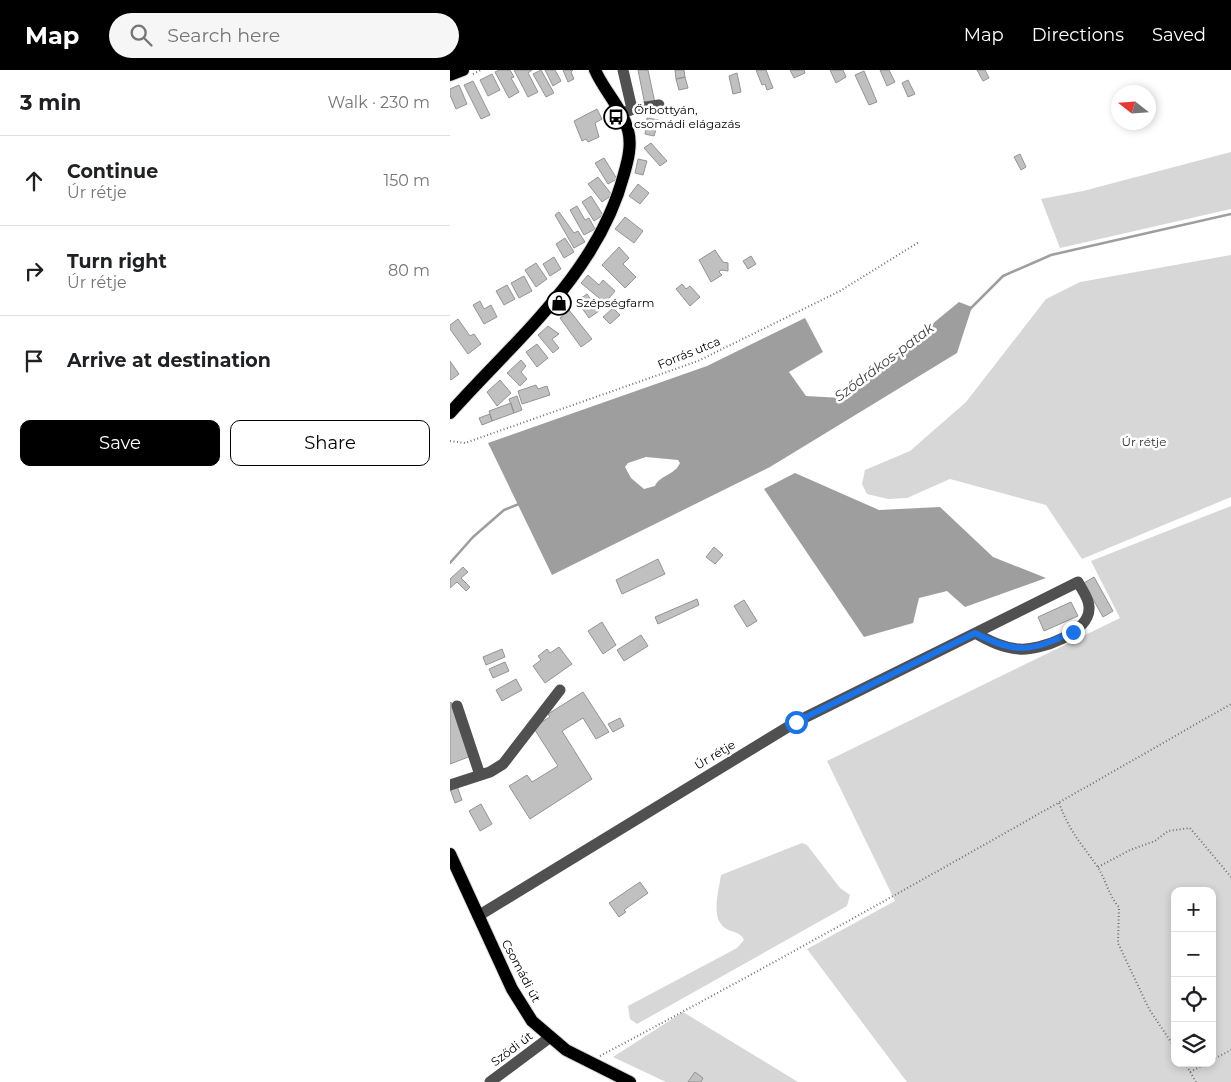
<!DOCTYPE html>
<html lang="en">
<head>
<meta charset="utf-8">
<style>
	body { margin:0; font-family:Montserrat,sans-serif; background:#f6f6f6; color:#202124 }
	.controls { position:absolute; right:15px; bottom:15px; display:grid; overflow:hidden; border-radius:10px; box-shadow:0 2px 8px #0003 }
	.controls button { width:45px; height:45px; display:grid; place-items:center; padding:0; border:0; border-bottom:1px solid #e0e0e0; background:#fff; color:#202124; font:25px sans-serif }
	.compass { position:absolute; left:661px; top:15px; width:45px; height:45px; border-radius:50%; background:#fff; box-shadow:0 2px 8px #0003; rotate:287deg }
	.stop { position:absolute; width:15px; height:15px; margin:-11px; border:4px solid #1a73e8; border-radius:50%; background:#fff }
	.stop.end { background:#1a73e8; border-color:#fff; box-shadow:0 1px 5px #0008 }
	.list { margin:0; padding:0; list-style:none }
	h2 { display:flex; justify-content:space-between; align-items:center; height:65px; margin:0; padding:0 20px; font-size:21px }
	h2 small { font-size:16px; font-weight:400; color:#757577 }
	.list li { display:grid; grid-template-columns:32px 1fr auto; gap:15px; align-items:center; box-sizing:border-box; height:90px; padding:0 20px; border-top:1px solid #e0e0e0 }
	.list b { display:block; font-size:19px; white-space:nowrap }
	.list p { margin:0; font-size:16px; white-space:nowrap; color:#757577 }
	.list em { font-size:16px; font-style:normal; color:#757577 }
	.actions { display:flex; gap:10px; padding:15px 20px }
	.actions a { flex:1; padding:11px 0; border:1px solid #000; border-radius:10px; text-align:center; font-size:18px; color:#000 }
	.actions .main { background:#000; color:#fff }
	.icon { flex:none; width:28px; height:28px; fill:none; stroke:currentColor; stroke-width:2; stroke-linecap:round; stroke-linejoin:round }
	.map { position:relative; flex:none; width:781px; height:1012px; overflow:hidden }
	header { display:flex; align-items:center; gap:30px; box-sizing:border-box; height:70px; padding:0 25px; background:#000; color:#fff }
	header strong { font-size:24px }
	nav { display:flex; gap:28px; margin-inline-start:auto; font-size:18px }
	.search { width:350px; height:45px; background:#f6f6f6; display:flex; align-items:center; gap:12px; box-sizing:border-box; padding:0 18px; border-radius:28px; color:#757577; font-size:19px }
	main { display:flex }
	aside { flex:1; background:#fff }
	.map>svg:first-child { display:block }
</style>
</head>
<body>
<header>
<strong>Map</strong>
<div class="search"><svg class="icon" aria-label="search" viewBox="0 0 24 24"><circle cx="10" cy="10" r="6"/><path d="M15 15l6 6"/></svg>Search here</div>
<nav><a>Map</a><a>Directions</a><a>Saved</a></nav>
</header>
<main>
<aside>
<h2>3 min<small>Walk · 230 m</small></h2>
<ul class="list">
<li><svg class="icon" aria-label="ahead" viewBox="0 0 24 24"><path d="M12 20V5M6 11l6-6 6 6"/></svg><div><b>Continue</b><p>Úr rétje</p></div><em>150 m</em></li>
<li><svg class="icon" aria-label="right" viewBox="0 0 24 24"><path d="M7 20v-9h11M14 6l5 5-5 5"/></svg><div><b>Turn right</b><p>Úr rétje</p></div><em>80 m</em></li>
<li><svg class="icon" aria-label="arrive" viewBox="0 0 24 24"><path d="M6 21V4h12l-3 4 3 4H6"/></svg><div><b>Arrive at destination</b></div></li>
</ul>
<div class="actions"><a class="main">Save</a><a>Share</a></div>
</aside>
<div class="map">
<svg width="781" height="1012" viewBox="0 0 781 1012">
	<rect width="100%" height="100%" fill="#fff"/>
	<!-- green -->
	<path fill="#d7d7d7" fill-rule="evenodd" d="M 781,82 L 781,139 L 610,178 L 591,129 L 633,121 Z
		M 781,185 L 781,427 L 632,489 L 596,435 L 500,409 L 457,428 L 438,429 L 417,424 L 412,414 L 415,400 L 460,381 L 516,332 L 596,229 L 630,212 Z
		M 781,436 L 781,1012 L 457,1012 L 357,879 L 445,831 L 377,691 L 670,548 L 641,491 ZM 725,821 L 762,821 L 762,993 L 725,993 Z
		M 352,773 L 357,775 L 390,818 L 400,825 L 397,836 L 187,954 L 180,949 L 178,936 L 287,878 L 294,870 C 290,861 282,863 275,858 C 260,848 269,820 271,805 Z
		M 233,942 L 348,1012 L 216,1012 L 163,987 Z"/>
	<!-- water -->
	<path fill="#9e9e9e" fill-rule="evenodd" d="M 509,232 L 522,237 L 507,283 L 320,397 L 102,505 L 38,373 L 257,296 L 355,248 L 373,282 L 339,302 L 356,326 L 392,328 ZM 196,387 L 228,390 L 230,393 C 225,405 210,405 205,416 L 194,419 L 181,408 L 175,397 L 178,393 Z
		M 345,403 L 429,440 L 490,437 L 543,487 L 596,508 L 515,537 L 497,521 L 469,528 L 463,553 L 414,567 L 314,419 Z"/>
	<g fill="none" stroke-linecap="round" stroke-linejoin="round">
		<!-- stream -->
		<path stroke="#9e9e9e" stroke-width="2.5" d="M 520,239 L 553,206 L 601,185 L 781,144
			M 0,493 L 23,467 L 54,440 L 69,434"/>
	</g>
	<!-- building -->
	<path fill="#c0c0c0" stroke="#949494" d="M 49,0 L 60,0 L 64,7 L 61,8 L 69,22 L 59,28 L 45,2 Z
		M 64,0 L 82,0 L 78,3 L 88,22 L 78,27 Z
		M 91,0 L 104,23 L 96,27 L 83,4 Z
		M 95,0 L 105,0 L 111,11 L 103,16 Z
		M 113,0 L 123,0 L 121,2 L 124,9 L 118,12 Z
		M 188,0 L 198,0 L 205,33 L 195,35 Z
		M 225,0 L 234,0 L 235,7 L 226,9 Z
		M 306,0 L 316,0 L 323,18 L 317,20 L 315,14 L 312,15 Z
		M 340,0 L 354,0 L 355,3 L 344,8 Z
		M 380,0 L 393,0 L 396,7 L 386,13 Z
		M 430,0 L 439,0 L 445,12 L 437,16 Z
		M 527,0 L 535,0 L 539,8 L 533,11 Z
		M 414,1 L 427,32 L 419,35 L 405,5 Z
		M 287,3 L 291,22 L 283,24 L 279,6 Z
		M 42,4 L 50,20 L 38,26 L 30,10 Z
		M 235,7 L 238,18 L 229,20 L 226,9 Z
		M 458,10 L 465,24 L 458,27 L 452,13 Z
		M 23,11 L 40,45 L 31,49 L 14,15 Z
		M 9,15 L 17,34 L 6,39 L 0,25 L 0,19 Z
		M 147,39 L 152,49 L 145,53 L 149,67 L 138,72 L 136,69 L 132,71 L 124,51 Z
		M 197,48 L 209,50 L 204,66 L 195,64 Z
		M 201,73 L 217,91 L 210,96 L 194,78 Z
		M 570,84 L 576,97 L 571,100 L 564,87 Z
		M 154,88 L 167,109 L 158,114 L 145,93 Z
		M 188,89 L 197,91 L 193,105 L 185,103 Z
		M 148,107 L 162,125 L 152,132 L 138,114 Z
		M 188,114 L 199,123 L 190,134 L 179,126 Z
		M 141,126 L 153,145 L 144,151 L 132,132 Z
		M 127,136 L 135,150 L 139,148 L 145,159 L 134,165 L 120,140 Z
		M 109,142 L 124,163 L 128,161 L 135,172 L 124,178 L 105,145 Z
		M 175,147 L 193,161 L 184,173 L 165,159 Z
		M 115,168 L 124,182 L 114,188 L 106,174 Z
		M 169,177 L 179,188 L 173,194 L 186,207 L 175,218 L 152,195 Z
		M 265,180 L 273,192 L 278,193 L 278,201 L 271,200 L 269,202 L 272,205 L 261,212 L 249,190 Z
		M 301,186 L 306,194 L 298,199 L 293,191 Z
		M 104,187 L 111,199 L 100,206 L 93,194 Z
		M 86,193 L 97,209 L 86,217 L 75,200 Z
		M 138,205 L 149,215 L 153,210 L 165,221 L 155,233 L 131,213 Z
		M 74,206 L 82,221 L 69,228 L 61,213 Z
		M 232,214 L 236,219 L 240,216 L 250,227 L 240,236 L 226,219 Z
		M 57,215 L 65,229 L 54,235 L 46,221 Z
		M 137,224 L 149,241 L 139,248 L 127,231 Z
		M 30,231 L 34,239 L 41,235 L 47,247 L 34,254 L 23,235 Z
		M 163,238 L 170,245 L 160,254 L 153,247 Z
		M 119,240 L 142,269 L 131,277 L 110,248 Z
		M 8,249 L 20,266 L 24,264 L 31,274 L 18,284 L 0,259 L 0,255 Z
		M 98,256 L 109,264 L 102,269 L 109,278 L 103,283 L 88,265 Z
		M 87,274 L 98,288 L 87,297 L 76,282 Z
		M 71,290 L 76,296 L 71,302 L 77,309 L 70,316 L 57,303 Z
		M 0,291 L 9,304 L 1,310 L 0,309 Z
		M 50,310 L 61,323 L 47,336 L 37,322 Z
		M 86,315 L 88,319 L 97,316 L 100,325 L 72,334 L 68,321 Z
		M 67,326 L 72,340 L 64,343 L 59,329 Z
		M 61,333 L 64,343 L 42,351 L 39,341 Z
		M 40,344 L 42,351 L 32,355 L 29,348 Z
		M 264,477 L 273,485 L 265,494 L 256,487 Z
		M 208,489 L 215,504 L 172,524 L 166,510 Z
		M 13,497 L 18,502 L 11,508 L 20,517 L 16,521 L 7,512 L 0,518 L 0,509 Z
		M 644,507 L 663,541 L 653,547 L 634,513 Z
		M 247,529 L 249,535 L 208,554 L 205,547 Z
		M 294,530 L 307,551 L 297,557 L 284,536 Z
		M 621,532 L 628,546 L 594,561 L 588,547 Z
		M 152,552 L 166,575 L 153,584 L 138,561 Z
		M 191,565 L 198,576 L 174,591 L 167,580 Z
		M 109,577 L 122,594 L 95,613 L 83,596 L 91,590 L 88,586 L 97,579 L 100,583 Z
		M 52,579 L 55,587 L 36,595 L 33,587 Z
		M 55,592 L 59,601 L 43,608 L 39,599 Z
		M 66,609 L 72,620 L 52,631 L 46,620 Z
		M 133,622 L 159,662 L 146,669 L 133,648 L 112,661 L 142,709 L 80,749 L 59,716 L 77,705 L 82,712 L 108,696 L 83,657 L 100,647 L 98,644 Z
		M 1,632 L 21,686 L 0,694 L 0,633 Z
		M 170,648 L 174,656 L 163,662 L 158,654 Z
		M 7,716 L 12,730 L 5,733 L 0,719 Z
		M 31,734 L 42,754 L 30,761 L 19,741 Z
		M 190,812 L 198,823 L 174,840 L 176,842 L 169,847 L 159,833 Z
		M 245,1002 L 253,1008 L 251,1012 L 238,1012 Z"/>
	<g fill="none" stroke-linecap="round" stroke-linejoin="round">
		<!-- major casing -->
		<g stroke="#dbdbdb" stroke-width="14">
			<path id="major" d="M 0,5 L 13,0
				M 0,343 C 65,270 148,203 174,104 C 178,90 182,75 178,60 C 172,38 154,21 145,0
				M 0,784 L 62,919 L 82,951 L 116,980 L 180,1012"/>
		</g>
		<!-- path -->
		<path stroke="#727272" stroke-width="2" stroke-dasharray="1 2.5" stroke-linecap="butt" d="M 23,4 L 31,0
			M 0,371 L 15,373 L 248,291 L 390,221 L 469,172
			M 609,733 C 620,762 630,772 647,796 C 656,809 658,825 669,837 L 668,873 L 699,939 L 725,978
			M 648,797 L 680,780 L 705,771 L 718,761 L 740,758 L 781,807
			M 150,986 C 363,873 572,754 781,634
			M 762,990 L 781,980
			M 735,993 L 746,1012
			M 740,1002 L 757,993"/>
		<!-- minor -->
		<path stroke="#505050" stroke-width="11" d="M 173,0 L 182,39
			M 170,44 L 183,39 L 209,35
			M 7,636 L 30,705
			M 0,715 L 40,702 L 53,694 L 110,620
			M 28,846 L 346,652 L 628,512 C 632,520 639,528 639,537 C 641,563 589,581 569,579 C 553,578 539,571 525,563
			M 40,1012 L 99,968"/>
		<!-- major -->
		<use href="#major" stroke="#000" stroke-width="12"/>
	</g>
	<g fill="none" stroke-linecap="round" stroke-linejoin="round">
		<!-- route -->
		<path stroke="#1a73e8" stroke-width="6" d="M 346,652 L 525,563 C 568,585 581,581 623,562"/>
	</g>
	<!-- icons -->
	<defs>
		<g id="bus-ring" transform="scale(1.25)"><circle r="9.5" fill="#fff" stroke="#000" stroke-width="1.5"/><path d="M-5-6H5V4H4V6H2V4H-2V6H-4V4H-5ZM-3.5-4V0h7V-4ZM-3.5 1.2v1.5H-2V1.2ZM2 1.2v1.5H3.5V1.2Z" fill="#000"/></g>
		<g id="shop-ring" transform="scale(1.25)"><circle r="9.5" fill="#fff" stroke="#000" stroke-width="1.5"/><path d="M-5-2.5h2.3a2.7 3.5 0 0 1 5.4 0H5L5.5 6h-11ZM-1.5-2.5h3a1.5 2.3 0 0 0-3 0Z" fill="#000"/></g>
	</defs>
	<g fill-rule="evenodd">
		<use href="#bus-ring" x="166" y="47"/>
		<use href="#shop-ring" x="109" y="233"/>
	</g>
	<g text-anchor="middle" stroke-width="5" stroke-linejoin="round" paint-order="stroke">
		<!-- poi labels -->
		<g font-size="12" fill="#000" stroke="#fff" text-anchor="start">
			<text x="184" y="44">Őrbottyán,<tspan x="184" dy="14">csomádi elágazás</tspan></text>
			<text x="126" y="237">Szépségfarm</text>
		</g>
		<!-- street labels -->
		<g font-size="12" fill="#000" stroke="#fff">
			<text transform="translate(239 283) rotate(-22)" y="4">Forrás utca</text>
			<text transform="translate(265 685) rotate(-31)" y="4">Úr rétje</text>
			<text transform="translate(71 901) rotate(62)" y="4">Csomádi út</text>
			<text transform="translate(62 979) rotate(-37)" y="4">Sződi út</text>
		</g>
		<!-- park labels -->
		<g font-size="12" fill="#2e2e2e" stroke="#fff">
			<text x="694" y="376">Úr rétje</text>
		</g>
		<!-- water labels -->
		<g font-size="14" font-style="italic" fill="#3f3f3f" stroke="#fff">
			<text transform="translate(434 292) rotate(-37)" y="5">Sződrákos-patak</text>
		</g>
	</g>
</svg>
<div class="controls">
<button>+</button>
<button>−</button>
<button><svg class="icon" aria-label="locate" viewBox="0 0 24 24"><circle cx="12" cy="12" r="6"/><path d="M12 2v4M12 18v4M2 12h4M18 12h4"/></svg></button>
<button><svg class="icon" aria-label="layers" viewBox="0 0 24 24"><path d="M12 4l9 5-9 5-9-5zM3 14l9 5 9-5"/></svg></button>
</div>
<svg class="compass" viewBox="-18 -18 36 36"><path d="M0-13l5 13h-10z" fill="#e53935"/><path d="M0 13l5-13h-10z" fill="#757577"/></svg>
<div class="stop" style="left:346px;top:652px"></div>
<div class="stop end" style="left:623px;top:562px"></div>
</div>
</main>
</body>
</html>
